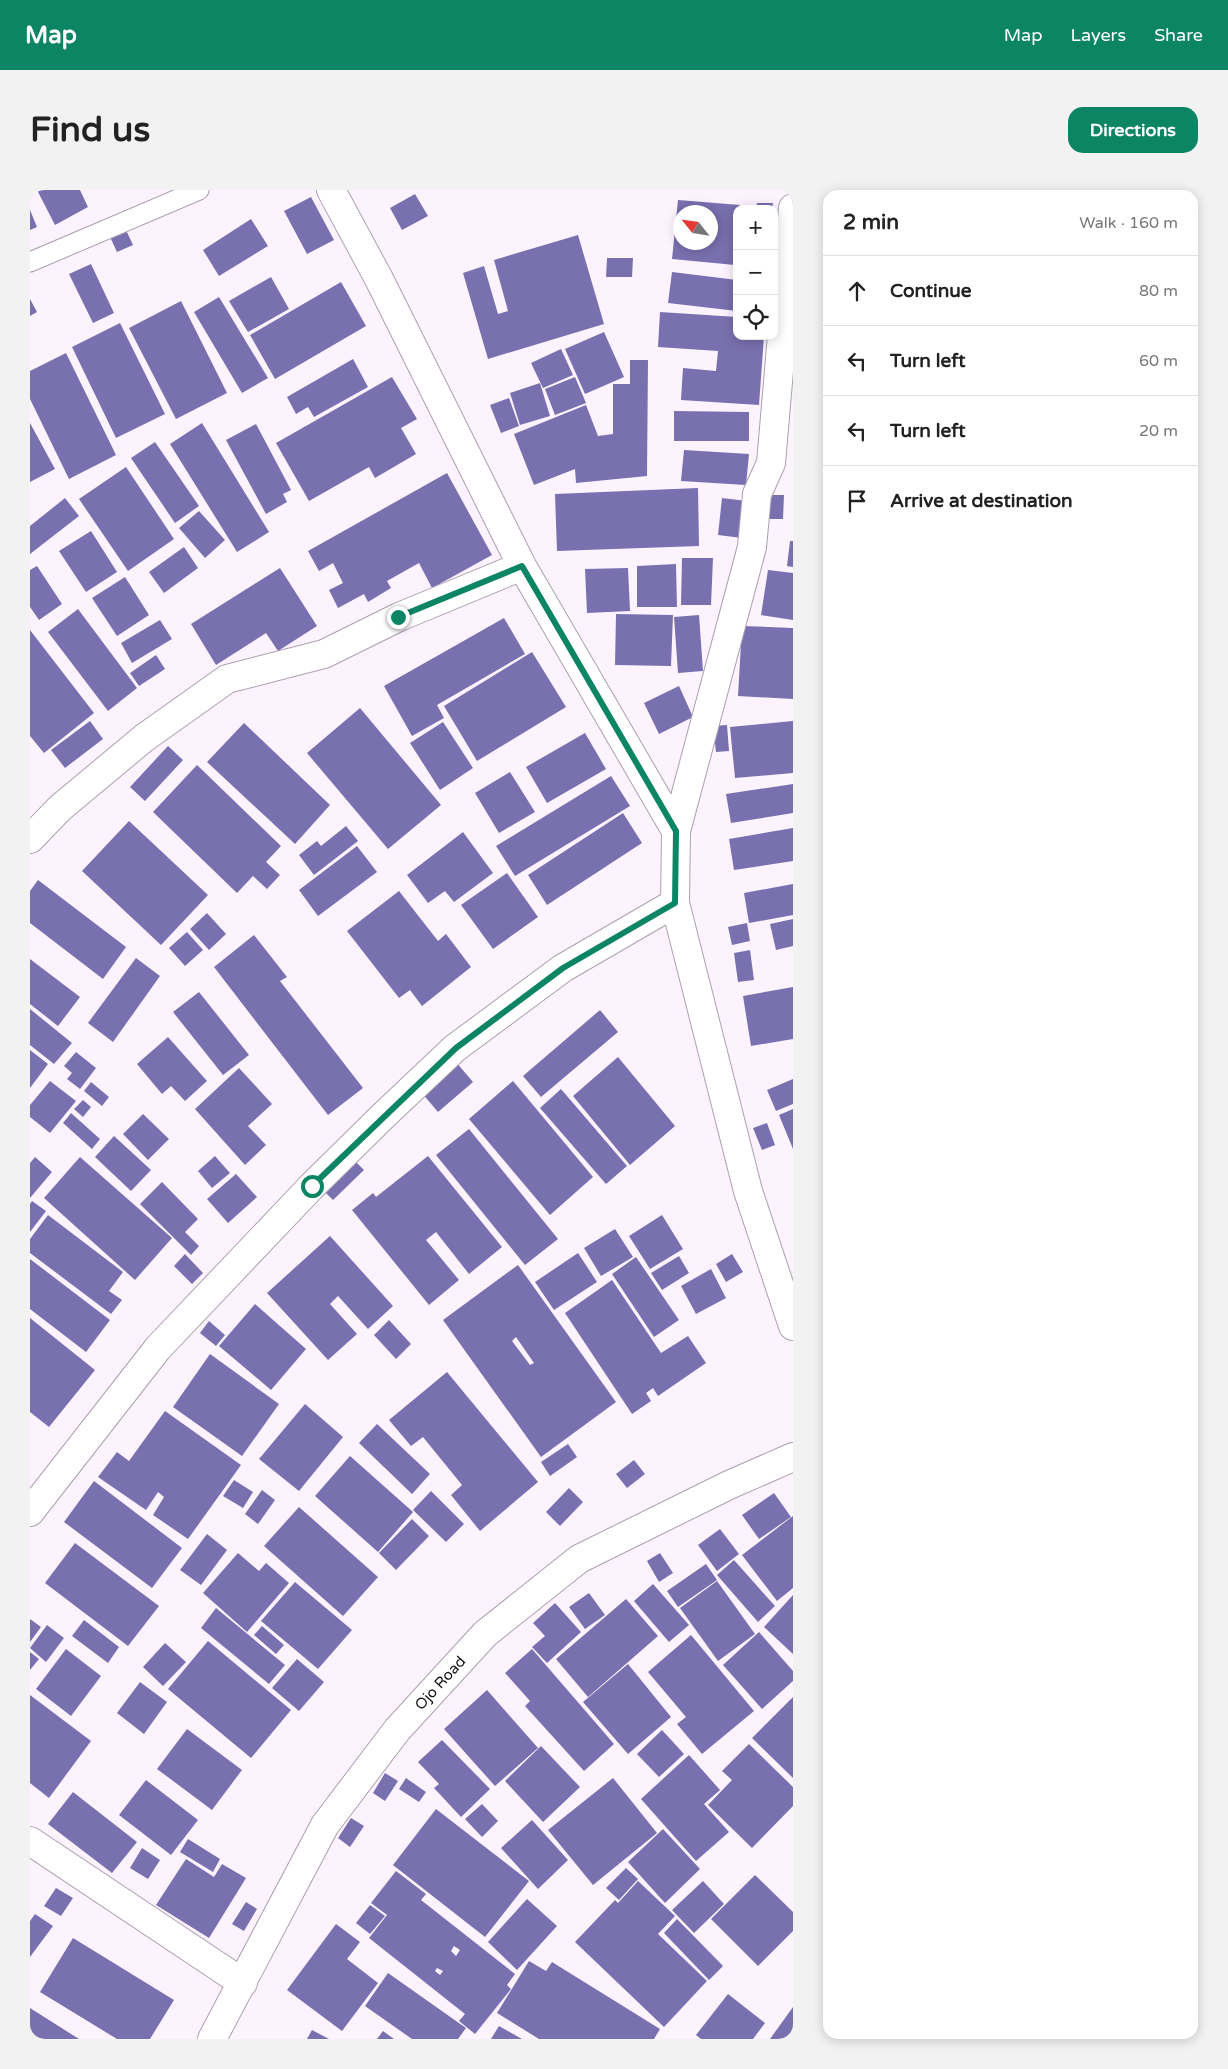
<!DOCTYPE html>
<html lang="en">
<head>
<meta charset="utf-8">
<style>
	body { margin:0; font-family:"Varela Round",sans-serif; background:#f2f2f2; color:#222 }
	.controls { position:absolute; right:15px; top:15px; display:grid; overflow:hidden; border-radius:10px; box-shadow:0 2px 12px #0003 }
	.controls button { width:45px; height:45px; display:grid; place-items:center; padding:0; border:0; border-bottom:1px solid #e0e0e0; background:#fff; color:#222; font:25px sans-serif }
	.compass { position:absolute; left:643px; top:15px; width:45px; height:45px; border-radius:50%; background:#fff; box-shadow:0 2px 12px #0003; rotate:300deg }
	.stop { position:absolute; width:15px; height:15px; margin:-11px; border:4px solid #0c8565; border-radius:50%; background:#fff }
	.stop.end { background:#0c8565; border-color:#fff; box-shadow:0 1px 5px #0008 }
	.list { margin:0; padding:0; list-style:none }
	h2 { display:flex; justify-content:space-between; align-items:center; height:65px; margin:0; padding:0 20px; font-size:21px }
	h2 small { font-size:16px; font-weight:400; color:#767676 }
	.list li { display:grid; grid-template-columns:32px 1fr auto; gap:15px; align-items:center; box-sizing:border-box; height:70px; padding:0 20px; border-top:1px solid #e0e0e0 }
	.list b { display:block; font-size:19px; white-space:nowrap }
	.list em { font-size:16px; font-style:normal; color:#767676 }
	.icon { flex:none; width:28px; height:28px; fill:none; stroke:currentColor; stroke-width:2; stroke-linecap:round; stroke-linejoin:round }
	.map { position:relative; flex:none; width:763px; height:1849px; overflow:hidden; border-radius:15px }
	header { display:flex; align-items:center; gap:30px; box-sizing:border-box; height:70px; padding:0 25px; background:#0c8565; color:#fff }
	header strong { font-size:24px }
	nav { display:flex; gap:28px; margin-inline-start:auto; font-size:18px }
	.intro { display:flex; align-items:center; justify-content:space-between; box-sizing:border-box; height:120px; padding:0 30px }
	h1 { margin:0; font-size:35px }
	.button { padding:12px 22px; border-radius:15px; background:#0c8565; color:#fff; font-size:18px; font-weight:700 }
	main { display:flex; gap:30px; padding:0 30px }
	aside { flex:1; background:#fff; border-radius:15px; box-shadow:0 2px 12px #0003 }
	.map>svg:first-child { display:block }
</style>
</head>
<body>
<header>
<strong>Map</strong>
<nav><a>Map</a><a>Layers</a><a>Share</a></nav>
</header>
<div class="intro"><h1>Find us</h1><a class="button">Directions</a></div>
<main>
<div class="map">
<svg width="763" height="1849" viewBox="0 0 763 1849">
	<rect width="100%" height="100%" fill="#fcf3fe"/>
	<!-- building -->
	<path fill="#7970af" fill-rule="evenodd" d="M 7,0 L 50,0 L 58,17 L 25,35 Z
		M 385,4 L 398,26 L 372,40 L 360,18 Z
		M 281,7 L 304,50 L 277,64 L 254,21 Z
		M 648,10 L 710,15 L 710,19 L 707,19 L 705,75 L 642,69 ZM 650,22 L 680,22 L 680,52 L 650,52 Z
		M 727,13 L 743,13 L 742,19 L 726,19 Z
		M 0,20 L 7,37 L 0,40 Z
		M 221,29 L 238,56 L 189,86 L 173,60 Z
		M 96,40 L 103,55 L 87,62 L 80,47 Z
		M 548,45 L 574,134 L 458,169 L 433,83 L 454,76 L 468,124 L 478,121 L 464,70 Z
		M 577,68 L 603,68 L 602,87 L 576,87 Z
		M 61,74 L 84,123 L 63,133 L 39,84 Z
		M 642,82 L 707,90 L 707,121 L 638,113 Z
		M 241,87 L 259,119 L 218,142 L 199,111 Z
		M 311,92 L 336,136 L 245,189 L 220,145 Z
		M 189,107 L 238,188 L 212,203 L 164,122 Z
		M 0,109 L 7,122 L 0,126 Z
		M 151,111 L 197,203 L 146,229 L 99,138 Z
		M 630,122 L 707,127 L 707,146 L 734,146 L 729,215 L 651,210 L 653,178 L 686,181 L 688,161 L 628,157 Z
		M 90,133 L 135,224 L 86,248 L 42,157 Z
		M 574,142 L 594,187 L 555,204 L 535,159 Z
		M 531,159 L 543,185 L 513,198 L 501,173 Z
		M 36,163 L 86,265 L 39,289 L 0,209 L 0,181 Z
		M 323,169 L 338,197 L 284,227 L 278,217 L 266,224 L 257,207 Z
		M 600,170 L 618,170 L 617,286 L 546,293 L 545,279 L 504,295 L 484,244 L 556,215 L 568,246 L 583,244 L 583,194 L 600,194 Z
		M 362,187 L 387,229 L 371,238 L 386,264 L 345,288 L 339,277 L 279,311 L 246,253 Z
		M 545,187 L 556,213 L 525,225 L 515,199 Z
		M 510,193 L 520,226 L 490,235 L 480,203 Z
		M 479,208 L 489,236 L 471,243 L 460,215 Z
		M 644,221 L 719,222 L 719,251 L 644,251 Z
		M 0,233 L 25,279 L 0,292 Z
		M 172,233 L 239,342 L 207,362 L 140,254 Z
		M 226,234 L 261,300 L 253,304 L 257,312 L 236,324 L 196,250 Z
		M 125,252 L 169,316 L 145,333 L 101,268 Z
		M 654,260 L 719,264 L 716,295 L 651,291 Z
		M 96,277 L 144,349 L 98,381 L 49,309 Z
		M 417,283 L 462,365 L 402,398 L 389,373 L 357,391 L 361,398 L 338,412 L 334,404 L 308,418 L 299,400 L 313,393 L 303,373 L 289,381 L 278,361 Z
		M 668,298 L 669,356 L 527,361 L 525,304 Z
		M 730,305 L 754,305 L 753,329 L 729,329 Z
		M 35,308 L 49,326 L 0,364 L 0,336 Z
		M 692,308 L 725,312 L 720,349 L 688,345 Z
		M 169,321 L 195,350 L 175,368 L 149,338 Z
		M 61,341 L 87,382 L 56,402 L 29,361 Z
		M 760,351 L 763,351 L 763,377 L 757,376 Z
		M 154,357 L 168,378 L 134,403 L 119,382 Z
		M 652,368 L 683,368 L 681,415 L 651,415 Z
		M 646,374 L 647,417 L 607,417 L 607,376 Z
		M 7,376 L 32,414 L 9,430 L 0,417 L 0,380 Z
		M 250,378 L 287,436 L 248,461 L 236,443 L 186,475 L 161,434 Z
		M 598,378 L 600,421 L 557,423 L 555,379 Z
		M 738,380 L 763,383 L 763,430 L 731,425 Z
		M 95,387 L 119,425 L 87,446 L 62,408 Z
		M 48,419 L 107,498 L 78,521 L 18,442 Z
		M 586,424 L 643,425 L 641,476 L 585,475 Z
		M 669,425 L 673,481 L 648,483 L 644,427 Z
		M 474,428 L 495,464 L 407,515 L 414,528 L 382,546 L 354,496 Z
		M 130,430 L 142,449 L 102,473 L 91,453 Z
		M 712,436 L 763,438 L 763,509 L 708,506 Z
		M 0,440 L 64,523 L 14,563 L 0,546 Z
		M 502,462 L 536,517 L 447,571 L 414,516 Z
		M 126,465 L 135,479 L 109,496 L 100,483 Z
		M 649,496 L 663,527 L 629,544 L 614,513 Z
		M 330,518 L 411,615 L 358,659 L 277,563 Z
		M 60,531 L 73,549 L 35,578 L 21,560 Z
		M 763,531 L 763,583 L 705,588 L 700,537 Z
		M 413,532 L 443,578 L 410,600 L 380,553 Z
		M 214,533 L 300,615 L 265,654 L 177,572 Z
		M 697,535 L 699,561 L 686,562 L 683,536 Z
		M 555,543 L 576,579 L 517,613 L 496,577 Z
		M 138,556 L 153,570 L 115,611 L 100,597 Z
		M 167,575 L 251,656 L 236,672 L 250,685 L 237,699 L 223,686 L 207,703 L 123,622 Z
		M 480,582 L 505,622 L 469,643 L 445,603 Z
		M 581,586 L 600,616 L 485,686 L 466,656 Z
		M 763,594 L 763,623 L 701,633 L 696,604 Z
		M 593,623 L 612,653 L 517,715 L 498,685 Z
		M 99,631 L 178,705 L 131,755 L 52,681 Z
		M 316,636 L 328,651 L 284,685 L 269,665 L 287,651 L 291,656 Z
		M 763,638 L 763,671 L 704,680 L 699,649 Z
		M 433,642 L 463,683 L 424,712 L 415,701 L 398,713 L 377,685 Z
		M 327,656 L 347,682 L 288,726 L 269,700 Z
		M 477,683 L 508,727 L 463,759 L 431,715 Z
		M 8,690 L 96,757 L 73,789 L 0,733 L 0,701 Z
		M 763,694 L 763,725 L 719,733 L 714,703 Z
		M 369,701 L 408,751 L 416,744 L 441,777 L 392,816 L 380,800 L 369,808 L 317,741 Z
		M 177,723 L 196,744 L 179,760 L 160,739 Z
		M 763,729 L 763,756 L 746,760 L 740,734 Z
		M 717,733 L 720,751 L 702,755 L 698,737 Z
		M 157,742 L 173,760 L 155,776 L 139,758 Z
		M 224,745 L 257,787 L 250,791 L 333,898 L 298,925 L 184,777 Z
		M 720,760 L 724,790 L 708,792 L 704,763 Z
		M 106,768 L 130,786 L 83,852 L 58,833 Z
		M 0,769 L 50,807 L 28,836 L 0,814 Z
		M 763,797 L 763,849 L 721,856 L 713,806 Z
		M 169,802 L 219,865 L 193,885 L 143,822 Z
		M 0,819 L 42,853 L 24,874 L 0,855 Z
		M 570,820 L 588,842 L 511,907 L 493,886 Z
		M 138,847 L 177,891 L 155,911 L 141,896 L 132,904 L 107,874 Z
		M 0,860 L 18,874 L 0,898 Z
		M 46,862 L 66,878 L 50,899 L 37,889 L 42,883 L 34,876 Z
		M 588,867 L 645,936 L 600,975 L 543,906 Z
		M 426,872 L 443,892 L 408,922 L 391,902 Z
		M 209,878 L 242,914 L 218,936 L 236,955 L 215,975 L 165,919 Z
		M 763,889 L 763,914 L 746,921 L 737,900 Z
		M 20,891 L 46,911 L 20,943 L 0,927 L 0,915 Z
		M 483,891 L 563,987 L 520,1025 L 439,929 Z
		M 61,892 L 79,907 L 72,916 L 54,901 Z
		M 531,899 L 597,976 L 576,994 L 510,918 Z
		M 53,910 L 61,917 L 53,927 L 44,919 Z
		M 763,919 L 763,959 L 749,925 Z
		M 41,923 L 70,949 L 62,959 L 33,933 Z
		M 113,924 L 139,949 L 118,970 L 93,944 Z
		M 737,933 L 745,955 L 732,960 L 723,938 Z
		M 439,939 L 528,1049 L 495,1075 L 406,965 Z
		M 84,946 L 121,980 L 101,1001 L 65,967 Z
		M 185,966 L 200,983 L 182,998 L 168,981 Z
		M 398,966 L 472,1057 L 439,1084 L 406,1042 L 396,1050 L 429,1090 L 399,1115 L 322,1020 L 343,1003 L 346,1007 Z
		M 5,967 L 22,982 L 0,1008 L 0,973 Z
		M 50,967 L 142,1048 L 105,1090 L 14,1008 Z
		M 323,969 L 334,980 L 303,1010 L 292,999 Z
		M 206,984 L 227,1007 L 198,1033 L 177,1009 Z
		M 132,992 L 168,1029 L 155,1042 L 169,1056 L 161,1065 L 110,1014 Z
		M 2,1011 L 16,1021 L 0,1042 L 0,1014 Z
		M 18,1025 L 93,1082 L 79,1101 L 92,1110 L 81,1124 L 0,1063 L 0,1049 Z
		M 632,1025 L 653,1059 L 620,1079 L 599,1046 Z
		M 585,1039 L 603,1067 L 571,1086 L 554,1058 Z
		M 300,1046 L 363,1116 L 338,1139 L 308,1106 L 300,1114 L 327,1144 L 298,1170 L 237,1103 Z
		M 548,1063 L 567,1092 L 524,1120 L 505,1092 Z
		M 155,1064 L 173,1083 L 162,1094 L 144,1076 Z
		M 702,1064 L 713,1082 L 696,1092 L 686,1074 Z
		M 649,1066 L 659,1083 L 632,1100 L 621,1083 Z
		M 606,1067 L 649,1130 L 624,1147 L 582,1084 Z
		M 0,1069 L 80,1130 L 56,1162 L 0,1119 Z
		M 488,1075 L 586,1212 L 511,1267 L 413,1130 ZM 486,1147 L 504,1173 L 500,1175 L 482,1151 Z
		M 681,1079 L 696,1108 L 666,1124 L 651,1096 Z
		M 582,1090 L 631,1163 L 658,1146 L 676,1173 L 628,1206 L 623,1198 L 616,1203 L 621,1211 L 602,1224 L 535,1123 Z
		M 225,1114 L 276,1159 L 241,1200 L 189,1156 Z
		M 0,1128 L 65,1180 L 19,1237 L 0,1222 Z
		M 359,1130 L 381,1154 L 366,1169 L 344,1145 Z
		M 179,1131 L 195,1145 L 186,1156 L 170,1143 Z
		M 180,1164 L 249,1214 L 212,1266 L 143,1217 Z
		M 417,1182 L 508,1292 L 450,1341 L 421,1305 L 432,1295 L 393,1247 L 381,1256 L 359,1230 Z
		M 275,1214 L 313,1247 L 269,1301 L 229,1269 Z
		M 135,1221 L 211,1275 L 158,1349 L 123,1325 L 134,1307 L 128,1302 L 116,1320 L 68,1287 L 87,1262 L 99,1271 Z
		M 347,1234 L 400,1284 L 382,1304 L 329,1253 Z
		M 538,1254 L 547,1267 L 520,1286 L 511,1272 Z
		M 320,1266 L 383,1322 L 348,1362 L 285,1306 Z
		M 604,1270 L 615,1284 L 597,1298 L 586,1284 Z
		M 204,1290 L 223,1302 L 213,1318 L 193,1306 Z
		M 64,1291 L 152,1358 L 122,1398 L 34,1332 Z
		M 539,1298 L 553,1312 L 530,1336 L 516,1322 Z
		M 232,1300 L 245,1310 L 228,1334 L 215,1324 Z
		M 401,1301 L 434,1334 L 416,1352 L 383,1320 Z
		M 744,1303 L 761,1327 L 729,1349 L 712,1325 Z
		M 269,1317 L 348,1387 L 313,1426 L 234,1356 Z
		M 763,1326 L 763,1398 L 747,1411 L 712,1365 Z
		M 382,1329 L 399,1346 L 366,1380 L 349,1363 Z
		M 690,1339 L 709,1364 L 687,1381 L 668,1355 Z
		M 177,1344 L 197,1360 L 171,1395 L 150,1380 Z
		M 45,1353 L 129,1416 L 98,1456 L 15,1393 Z
		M 208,1363 L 229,1381 L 236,1373 L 259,1393 L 217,1442 L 173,1403 Z
		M 630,1363 L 643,1383 L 629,1392 L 617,1371 Z
		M 704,1370 L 745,1416 L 728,1432 L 687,1385 Z
		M 676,1374 L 687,1390 L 648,1417 L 637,1401 Z
		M 687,1391 L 725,1444 L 688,1471 L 650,1418 Z
		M 265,1392 L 322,1440 L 288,1479 L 231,1431 Z
		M 623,1394 L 659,1435 L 639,1452 L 604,1411 Z
		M 559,1403 L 575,1425 L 555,1439 L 539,1417 Z
		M 763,1405 L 763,1464 L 734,1437 Z
		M 596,1409 L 628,1446 L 558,1507 L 526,1469 Z
		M 525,1413 L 551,1442 L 517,1473 L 502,1457 L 515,1446 L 503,1433 Z
		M 186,1418 L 255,1475 L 239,1494 L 171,1438 Z
		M 0,1429 L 11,1437 L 0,1452 Z
		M 54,1430 L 89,1457 L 78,1473 L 42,1446 Z
		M 17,1435 L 34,1448 L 16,1472 L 0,1458 Z
		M 232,1436 L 254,1455 L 246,1464 L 224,1445 Z
		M 729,1442 L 763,1481 L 763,1491 L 732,1519 L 693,1475 Z
		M 661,1445 L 724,1521 L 672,1564 L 647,1534 L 656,1527 L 618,1482 Z
		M 178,1451 L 261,1520 L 221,1568 L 138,1499 Z
		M 135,1453 L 156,1472 L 133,1496 L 113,1477 Z
		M 36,1459 L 71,1486 L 41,1526 L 6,1499 Z
		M 502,1459 L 584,1554 L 554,1581 L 495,1516 L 500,1511 L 475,1483 Z
		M 0,1462 L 9,1469 L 0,1480 Z
		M 267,1469 L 294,1492 L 269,1521 L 242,1498 Z
		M 598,1474 L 641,1527 L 598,1564 L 553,1512 Z
		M 110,1492 L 137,1512 L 114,1544 L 87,1523 Z
		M 457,1500 L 508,1558 L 465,1596 L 414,1539 Z
		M 0,1505 L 61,1551 L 19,1608 L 0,1593 Z
		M 763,1507 L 763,1588 L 722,1548 Z
		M 157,1539 L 212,1580 L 182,1620 L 127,1579 Z
		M 632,1540 L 654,1564 L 629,1587 L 607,1564 Z
		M 412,1550 L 460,1599 L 431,1627 L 404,1598 L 409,1594 L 388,1572 Z
		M 719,1554 L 763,1597 L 763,1616 L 722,1658 L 678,1615 L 702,1590 L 692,1581 Z
		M 511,1556 L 550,1597 L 513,1632 L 475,1591 Z
		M 659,1565 L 690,1600 L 674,1614 L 699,1642 L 666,1671 L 611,1609 Z
		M 355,1583 L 368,1591 L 355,1611 L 343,1603 Z
		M 376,1588 L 396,1602 L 389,1612 L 369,1599 Z
		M 583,1588 L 627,1643 L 563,1695 L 518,1640 Z
		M 116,1590 L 168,1630 L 141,1665 L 89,1625 Z
		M 43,1602 L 107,1652 L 82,1683 L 18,1634 Z
		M 452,1614 L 468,1631 L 452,1647 L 435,1629 Z
		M 406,1619 L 499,1691 L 455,1747 L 363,1675 Z
		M 321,1628 L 334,1636 L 320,1657 L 308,1648 Z
		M 502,1630 L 538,1670 L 508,1699 L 471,1658 Z
		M 633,1639 L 670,1679 L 635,1713 L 598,1672 Z
		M 158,1649 L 190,1669 L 183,1682 L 150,1662 Z
		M 112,1658 L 130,1670 L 118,1689 L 100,1678 Z
		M 156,1669 L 184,1687 L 192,1674 L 216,1688 L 179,1748 L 126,1715 Z
		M 596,1678 L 608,1689 L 589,1710 L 576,1698 Z
		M 366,1681 L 396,1704 L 391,1710 L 485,1784 L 477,1795 L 481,1799 L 445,1844 L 429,1831 L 435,1824 L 339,1748 L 357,1725 L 341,1713 ZM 424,1756 L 430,1760 L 426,1766 L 421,1761 ZM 407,1778 L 413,1781 L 410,1785 L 405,1781 Z
		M 725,1685 L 763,1722 L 763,1741 L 728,1776 L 681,1729 Z
		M 608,1691 L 645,1726 L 628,1744 L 677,1791 L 634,1837 L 545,1752 L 585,1710 L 588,1713 Z
		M 673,1691 L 694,1714 L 664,1743 L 642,1720 Z
		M 26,1698 L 43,1708 L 31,1726 L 14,1716 Z
		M 497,1709 L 527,1736 L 487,1780 L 458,1752 Z
		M 216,1712 L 227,1719 L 214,1741 L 202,1734 Z
		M 340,1715 L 355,1726 L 340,1744 L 326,1733 Z
		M 5,1724 L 23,1736 L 0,1767 L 0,1731 Z
		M 647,1729 L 693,1776 L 679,1790 L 634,1743 Z
		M 306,1734 L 330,1752 L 317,1769 L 348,1793 L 312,1841 L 257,1800 Z
		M 43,1748 L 144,1810 L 120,1849 L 87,1849 L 10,1802 Z
		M 499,1771 L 516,1781 L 522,1772 L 630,1839 L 624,1849 L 509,1849 L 467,1823 Z
		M 358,1783 L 436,1838 L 428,1849 L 382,1849 L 335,1816 Z
		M 698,1804 L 735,1833 L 723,1849 L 671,1849 L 666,1845 Z
		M 763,1817 L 763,1849 L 740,1849 Z
		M 0,1818 L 49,1849 L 0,1849 Z
		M 469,1836 L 492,1849 L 461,1849 Z
		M 282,1840 L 299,1849 L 277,1849 Z
		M 353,1841 L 364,1849 L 347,1849 Z"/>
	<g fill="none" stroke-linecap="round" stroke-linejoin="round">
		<!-- lane casing -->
		<g stroke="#ac9fb0" stroke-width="21">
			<path id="lane" d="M 0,72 L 169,0"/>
		</g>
		<!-- street casing -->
		<g stroke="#ac9fb0" stroke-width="30">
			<path id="street" d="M 301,0 L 349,89 L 492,376 L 646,641 L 645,713 L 718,1001 L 763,1136
				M 646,641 L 722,357 L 727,304 L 741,273 L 763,18
				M 0,649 L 30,618 L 114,548 L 197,489 L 294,464 L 369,427 L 492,376
				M 0,1322 L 128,1158 L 282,996 L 353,926 L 425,858 L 533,778 L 645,713
				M 0,1651 L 213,1793"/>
		</g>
		<!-- secondary casing -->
		<g stroke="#ac9fb0" stroke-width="30">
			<g id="secondary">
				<path id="s1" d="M 182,1849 L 295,1635 L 367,1540 L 455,1444 L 549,1369 L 699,1295 L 763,1267"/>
			</g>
		</g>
		<!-- lane -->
		<use href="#lane" stroke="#fff" stroke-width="19"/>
		<!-- street -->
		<use href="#street" stroke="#fff" stroke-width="28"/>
		<!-- secondary -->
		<use href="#secondary" stroke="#fff" stroke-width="28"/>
	</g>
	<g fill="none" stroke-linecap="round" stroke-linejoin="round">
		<!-- route -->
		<path stroke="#0c8565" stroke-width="6" d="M 282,996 L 426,858 L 533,778 L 645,713 L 646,641 L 492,376 L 368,427"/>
	</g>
	<g text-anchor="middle" stroke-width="4" stroke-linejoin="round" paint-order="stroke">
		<!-- street labels -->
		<g font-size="15" fill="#161218" stroke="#fcf3fe">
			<text dy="5" stroke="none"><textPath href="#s1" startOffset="425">Ojo Road</textPath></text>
		</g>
	</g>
</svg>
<div class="controls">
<button>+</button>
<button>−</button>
<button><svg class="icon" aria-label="locate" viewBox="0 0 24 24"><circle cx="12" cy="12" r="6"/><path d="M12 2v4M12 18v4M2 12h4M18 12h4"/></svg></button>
</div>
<svg class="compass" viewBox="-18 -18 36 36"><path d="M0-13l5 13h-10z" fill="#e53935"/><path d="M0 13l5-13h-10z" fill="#767676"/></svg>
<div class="stop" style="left:282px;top:996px"></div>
<div class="stop end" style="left:368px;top:427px"></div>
</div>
<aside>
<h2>2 min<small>Walk · 160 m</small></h2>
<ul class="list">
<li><svg class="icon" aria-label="ahead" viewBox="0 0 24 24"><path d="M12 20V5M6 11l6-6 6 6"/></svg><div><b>Continue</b></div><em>80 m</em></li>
<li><svg class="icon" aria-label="left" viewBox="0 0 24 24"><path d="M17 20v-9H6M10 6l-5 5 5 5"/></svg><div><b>Turn left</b></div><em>60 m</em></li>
<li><svg class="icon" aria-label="left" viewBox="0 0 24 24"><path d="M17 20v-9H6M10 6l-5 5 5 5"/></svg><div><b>Turn left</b></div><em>20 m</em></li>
<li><svg class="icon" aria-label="arrive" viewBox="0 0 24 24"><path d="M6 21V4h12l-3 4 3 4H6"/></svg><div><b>Arrive at destination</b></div></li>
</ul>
</aside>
</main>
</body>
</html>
